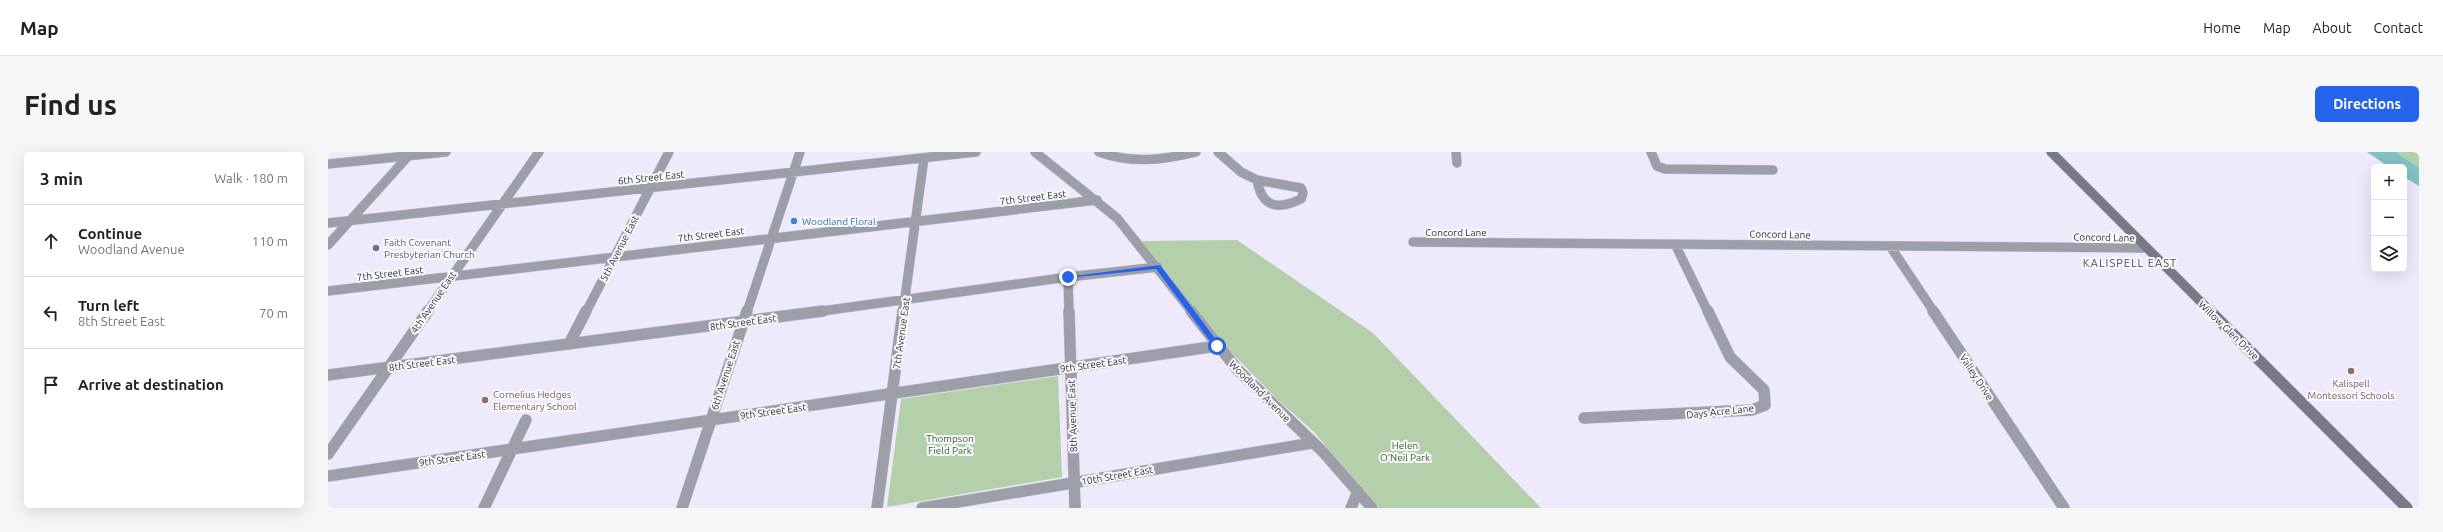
<!DOCTYPE html>
<html lang="en">
<head>
<meta charset="utf-8">
<style>
	body { margin:0; font-family:Ubuntu,sans-serif; background:#f6f6f6; color:#222 }
	.controls { position:absolute; right:12px; top:12px; display:grid; overflow:hidden; border-radius:6px; box-shadow:0 4px 16px #0002 }
	.controls button { width:36px; height:36px; display:grid; place-items:center; padding:0; border:0; border-bottom:1px solid #e0e0e0; background:#fff; color:#222; font:20px sans-serif }
	.stop { position:absolute; width:12px; height:12px; margin:-9px; border:3px solid #2563eb; border-radius:50%; background:#fff }
	.stop.end { background:#2563eb; border-color:#fff; box-shadow:0 1px 4px #0008 }
	.list { margin:0; padding:0; list-style:none }
	h2 { display:flex; justify-content:space-between; align-items:center; height:52px; margin:0; padding:0 16px; font-size:17px }
	h2 small { font-size:13px; font-weight:400; color:#767676 }
	.list li { display:grid; grid-template-columns:26px 1fr auto; gap:12px; align-items:center; box-sizing:border-box; height:72px; padding:0 16px; border-top:1px solid #e0e0e0 }
	.list b { display:block; font-size:15px; white-space:nowrap }
	.list p { margin:0; font-size:13px; white-space:nowrap; color:#767676 }
	.list em { font-size:13px; font-style:normal; color:#767676 }
	.icon { flex:none; width:22px; height:22px; fill:none; stroke:currentColor; stroke-width:2; stroke-linecap:round; stroke-linejoin:round }
	.map { position:relative; flex:none; width:2091px; height:356px; overflow:hidden; border-radius:6px }
	header { display:flex; align-items:center; gap:24px; box-sizing:border-box; height:56px; padding:0 20px; background:#fff; border-bottom:1px solid #e0e0e0 }
	header strong { font-size:19px }
	nav { display:flex; gap:22px; margin-inline-start:auto; font-size:14px }
	.intro { display:flex; align-items:center; justify-content:space-between; box-sizing:border-box; height:96px; padding:0 24px }
	h1 { margin:0; font-size:28px }
	.button { padding:10px 18px; border-radius:6px; background:#2563eb; color:#fff; font-size:14px; font-weight:700 }
	main { display:flex; gap:24px; padding:0 24px }
	aside { flex:1; background:#fff; border-radius:6px; box-shadow:0 4px 16px #0002 }
	.map>svg:first-child { display:block }
</style>
</head>
<body>
<header>
<strong>Map</strong>
<nav><a>Home</a><a>Map</a><a>About</a><a>Contact</a></nav>
</header>
<div class="intro"><h1>Find us</h1><a class="button">Directions</a></div>
<main>
<aside>
<h2>3 min<small>Walk · 180 m</small></h2>
<ul class="list">
<li><svg class="icon" aria-label="ahead" viewBox="0 0 24 24"><path d="M12 20V5M6 11l6-6 6 6"/></svg><div><b>Continue</b><p>Woodland Avenue</p></div><em>110 m</em></li>
<li><svg class="icon" aria-label="left" viewBox="0 0 24 24"><path d="M17 20v-9H6M10 6l-5 5 5 5"/></svg><div><b>Turn left</b><p>8th Street East</p></div><em>70 m</em></li>
<li><svg class="icon" aria-label="arrive" viewBox="0 0 24 24"><path d="M6 21V4h12l-3 4 3 4H6"/></svg><div><b>Arrive at destination</b></div></li>
</ul>
</aside>
<div class="map">
<svg width="2091" height="356" viewBox="0 0 2091 356">
	<rect width="100%" height="100%" fill="#efe9fc"/>
	<!-- green -->
	<path fill="#b4d0ab" d="M 2068,0 L 2091,0 L 2091,16 L 2088,14 Z
		M 909,88 L 1045,181 L 1213,356 L 1051,356 L 985,279 L 949,247 L 897,194 L 813,89 Z
		M 730,224 L 734,325 L 559,355 L 573,247 Z"/>
	<!-- water -->
	<path fill="#82c2c4" d="M 2039,0 L 2068,0 L 2091,16 L 2091,34 L 2076,25 L 2076,15 L 2061,15 Z"/>
	<g fill="none" stroke-linecap="round" stroke-linejoin="round">
		<!-- minor-far1 casing -->
		<g stroke="#c9c4d5" stroke-width="10">
			<path id="minor-far1" d="M 771,0 C 804,12 834,8 868,0
				M 890,0 L 913,20 L 929,28
				M 1128,0 L 1129,11
				M 1323,0 L 1329,14 L 1337,17 L 1445,18
				M 0,12 L 118,0
				M 929,28 L 973,36 L 975,41 L 973,47 C 950,58 934,56 929,28 Z
				M 0,71 L 648,0
				M 1085,90 L 1819,96
				M 1347,92 L 1380,160
				M 1562,94 L 1606,160
				M 740,125 L 741,160
				M 0,139 L 769,48
				M 99,160 L 211,0
				M 258,160 L 341,0
				M 419,160 L 472,0
				M 487,160 L 740,125 L 830,115
				M 575,160 L 596,6"/>
		</g>
		<!-- minor casing -->
		<g stroke="#c9c4d5" stroke-width="12">
			<path id="minor" d="M 741,159 L 747,356
				M 1605,159 L 1736,356
				M 241,192 L 258,159
				M 0,223 L 495,159
				M 1256,266 L 1424,258 L 1437,253 L 1436,238 L 1402,205 L 1380,159
				M 0,302 L 100,159
				M 0,324 L 889,194
				M 156,356 L 198,268
				M 354,356 L 419,159
				M 549,356 L 575,159
				M 594,356 L 984,291"/>
		</g>
		<!-- tertiary-far1 casing -->
		<g stroke="#c9c4d5" stroke-width="10">
			<path id="tertiary-far1" d="M 707,0 L 789,66 L 864,160
				M 0,93 L 84,0"/>
		</g>
		<!-- tertiary casing -->
		<g stroke="#c9c4d5" stroke-width="12">
			<path id="tertiary" d="M 863,159 L 909,217 L 996,301 L 1044,356
				M 1023,356 L 1030,339"/>
		</g>
		<!-- secondary-far1 casing -->
		<g stroke="#c9c4d5" stroke-width="10">
			<path id="secondary-far1" d="M 1723,0 L 1883,160"/>
		</g>
		<!-- secondary casing -->
		<g stroke="#c9c4d5" stroke-width="12">
			<path id="secondary" d="M 1882,159 L 2079,356"/>
		</g>
		<!-- minor-far1 -->
		<use href="#minor-far1" stroke="#9c9fa7" stroke-width="9"/>
		<!-- minor -->
		<use href="#minor" stroke="#9c9fa7" stroke-width="11"/>
		<!-- tertiary-far1 -->
		<use href="#tertiary-far1" stroke="#9c9fa7" stroke-width="9"/>
		<!-- tertiary -->
		<use href="#tertiary" stroke="#9c9fa7" stroke-width="11"/>
		<!-- secondary-far1 -->
		<use href="#secondary-far1" stroke="#757a86" stroke-width="9"/>
		<!-- secondary -->
		<use href="#secondary" stroke="#757a86" stroke-width="11"/>
	</g>
	<!-- route -->
	<path fill="#2563eb" d="M 832,113 L 892,193 L 892,196 L 887,196 L 828,117 L 740,126 L 737,125 Z"/>
	<!-- markers -->
	<circle fill="#3f7fe0" stroke="#faf9fd" stroke-width="1.5" cx="466" cy="69" r="4"/>
	<circle fill="#6b7280" stroke="#faf9fd" stroke-width="1.5" cx="48" cy="96" r="4"/>
	<g fill="#8d6e63" stroke="#faf9fd" stroke-width="1.5">
		<circle cx="2023" cy="219" r="4"/>
		<circle cx="157" cy="248" r="4"/>
	</g>
	<g text-anchor="middle" stroke-width="4" stroke-linejoin="round" paint-order="stroke">
		<!-- street labels -->
		<g font-size="10" fill="#333038" stroke="#faf9fd">
			<text transform="translate(323 25) rotate(-6)" y="4">6th Street East</text>
			<text transform="translate(705 45) rotate(-7)" y="4">7th Street East</text>
			<text x="1128" y="84">Concord Lane</text>
			<text transform="translate(383 82) rotate(-7)" y="4">7th Street East</text>
			<text transform="translate(1452 82) rotate(1)" y="4">Concord Lane</text>
			<text transform="translate(1776 85) rotate(1)" y="4">Concord Lane</text>
			<text transform="translate(291 96) rotate(-63)" y="4">5th Avenue East</text>
			<text transform="translate(62 121) rotate(-7)" y="4">7th Street East</text>
			<text transform="translate(105 150) rotate(-56)" y="4">4th Avenue East</text>
			<text transform="translate(415 170) rotate(-8)" y="4">8th Street East</text>
			<text transform="translate(1901 178) rotate(44)" y="4">Willow Glen Drive</text>
			<text transform="translate(573 181) rotate(-82)" y="4">7th Avenue East</text>
			<text transform="translate(94 211) rotate(-7)" y="4">8th Street East</text>
			<text transform="translate(765 212) rotate(-8)" y="4">9th Street East</text>
			<text transform="translate(397 223) rotate(-72)" y="4">6th Avenue East</text>
			<text transform="translate(1649 225) rotate(57)" y="4">Valley Drive</text>
			<text transform="translate(932 239) rotate(45)" y="4">Woodland Avenue</text>
			<text transform="translate(445 259) rotate(-8)" y="4">9th Street East</text>
			<text transform="translate(1392 259) rotate(-6)" y="4">Days Acre Lane</text>
			<text transform="translate(744 264) rotate(-92)" y="4">8th Avenue East</text>
			<text transform="translate(124 306) rotate(-8)" y="4">9th Street East</text>
			<text transform="translate(789 323) rotate(-10)" y="4">10th Street East</text>
		</g>
		<!-- shop labels -->
		<g font-size="10" fill="#366cbe" stroke="#faf9fd" text-anchor="start">
			<text x="474" y="73">Woodland Floral</text>
		</g>
		<!-- worship labels -->
		<g font-size="10" fill="#5b616d" stroke="#faf9fd" text-anchor="start">
			<text x="56" y="94">Faith Covenant<tspan x="56" dy="12">Presbyterian Church</tspan></text>
		</g>
		<!-- education labels -->
		<g font-size="10" fill="#785e54" stroke="#faf9fd">
			<text x="2023" y="235">Kalispell<tspan x="2023" dy="12">Montessori Schools</tspan></text>
			<text x="165" y="246" text-anchor="start">Cornelius Hedges<tspan x="165" dy="12">Elementary School</tspan></text>
		</g>
		<!-- park labels -->
		<g font-size="10" fill="#376029" stroke="#faf9fd">
			<text x="622" y="290">Thompson<tspan x="622" dy="12">Field Park</tspan></text>
			<text x="1077" y="297">Helen<tspan x="1077" dy="12">O'Neil Park</tspan></text>
		</g>
		<!-- neighbourhood labels -->
		<g font-size="11" letter-spacing="1" fill="#4b4656" stroke="#faf9fd">
			<text x="1802" y="115">KALISPELL EAST</text>
		</g>
	</g>
</svg>
<div class="controls">
<button>+</button>
<button>−</button>
<button><svg class="icon" aria-label="layers" viewBox="0 0 24 24"><path d="M12 4l9 5-9 5-9-5zM3 14l9 5 9-5"/></svg></button>
</div>
<div class="stop" style="left:889px;top:194px"></div>
<div class="stop end" style="left:740px;top:125px"></div>
</div>
</main>
</body>
</html>
